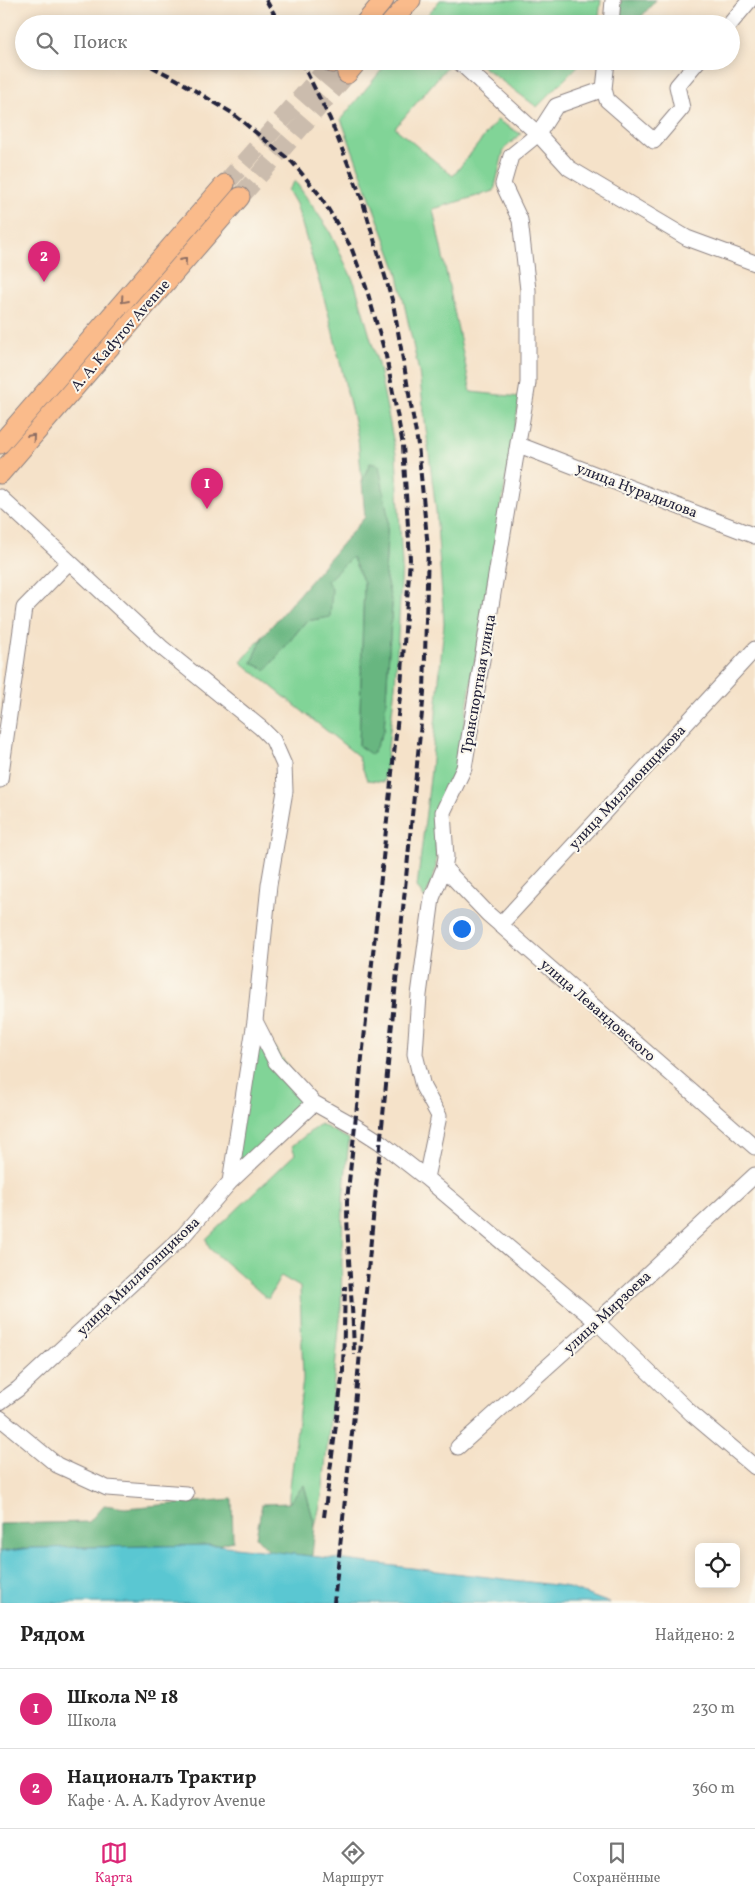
<!DOCTYPE html>
<html lang="ru">
<head>
<meta charset="utf-8">
<style>
	body { margin:0; font-family:Vollkorn,serif; background:#f2f2f2; color:#222 }
	.controls { position:absolute; right:15px; bottom:15px; display:grid; overflow:hidden; border-radius:8px; box-shadow:0 2px 12px #0003 }
	.controls button { width:45px; height:45px; display:grid; place-items:center; padding:0; border:0; border-bottom:1px solid #e0e0e0; background:#fff; color:#222; font:25px sans-serif }
	.you { position:absolute; left:461px; top:928px; width:18px; height:18px; margin:-12px; border:4px solid #fff; border-radius:50%; background:#1a73e8; box-shadow:0 0 0 8px #1a73e833 }
	.badge { display:grid; place-items:center; width:32px; height:32px; border-radius:50%; background:#db2777; color:#fff; font-size:16px; font-weight:700 }
	.pin { position:absolute; translate:-50% -41px; filter:drop-shadow(0 1px 2px #0008) }
	.pin::after { content:''; position:absolute; top:26px; width:18px; height:15px; background:inherit; clip-path:polygon(0 0,100% 0,50% 100%) }
	.list { margin:0; padding:0; list-style:none }
	h2 { display:flex; justify-content:space-between; align-items:center; height:65px; margin:0; padding:0 20px; font-size:21px }
	h2 small { font-size:16px; font-weight:400; color:#767676 }
	.list li { display:grid; grid-template-columns:32px 1fr auto; gap:15px; align-items:center; box-sizing:border-box; height:80px; padding:0 20px; border-top:1px solid #e0e0e0 }
	.list b { display:block; font-size:19px; white-space:nowrap }
	.list p { margin:0; font-size:16px; white-space:nowrap; color:#767676 }
	.list em { font-size:16px; font-style:normal; color:#767676 }
	.icon { flex:none; width:28px; height:28px; fill:none; stroke:currentColor; stroke-width:2; stroke-linecap:round; stroke-linejoin:round }
	.map { position:relative; flex:none; width:755px; height:1603px; overflow:hidden }
	.search { position:absolute; background:#fff; box-shadow:0 2px 12px #0003; left:15px; right:15px; top:15px; height:55px; display:flex; align-items:center; gap:12px; box-sizing:border-box; padding:0 18px; border-radius:28px; color:#767676; font-size:19px }
	.sheet { height:225px; background:#fff }
	nav { display:flex; justify-content:space-around; align-items:center; box-sizing:border-box; height:70px; border-top:1px solid #e0e0e0; background:#fff; font-size:14px; color:#767676 }
	nav a { display:grid; justify-items:center; gap:2px }
	nav .on { color:#db2777 }
	.map>svg:first-child { display:block }
</style>
</head>
<body>
<div class="map">
<svg width="755" height="1603" viewBox="0 0 755 1603">
	<rect width="100%" height="100%" fill="#fbf7ec"/>
	<filter id="ink" filterUnits="userSpaceOnUse"><feTurbulence type="fractalNoise" baseFrequency=".02" numOctaves="2"/><feDisplacementMap in="SourceGraphic" scale="10" xChannelSelector="R" yChannelSelector="G"/><feConvolveMatrix kernelMatrix="1 2 1 2 8 2 1 2 1" color-interpolation-filters="sRGB"/></filter>
	<filter id="wash" filterUnits="userSpaceOnUse"><feTurbulence type="fractalNoise" baseFrequency=".0096" numOctaves="4" result="noise"/><feDisplacementMap in="SourceGraphic" scale="20" xChannelSelector="R" yChannelSelector="G"/><feGaussianBlur stdDeviation="1.12" result="paint"/><feColorMatrix in="noise" values="0 0 0 0 0 0 0 0 0 0 0 0 0 0 0 0 0 1.4 0 .05"/><feComposite in="paint" operator="in"/></filter>
	<g filter="url(#wash)">
		<rect width="100%" height="100%" fill="#f5e2c9"/>
		<!-- green -->
		<path fill="#81d497" stroke="#527b69" d="M 440,0 L 601,0 L 598,24 L 420,24 Z
			M 389,61 L 452,61 L 395,128 L 453,176 L 497,120 L 521,134 L 504,149 L 494,191 L 433,209 L 471,392 L 520,397 L 457,766 L 436,812 L 436,869 L 425,899 L 417,887 L 431,770 L 444,623 L 436,511 L 419,372 L 397,271 L 341,119 Z
			M 475,61 L 583,61 L 537,107 Z
			M 295,181 L 329,230 L 355,284 L 378,364 L 396,454 L 402,565 L 395,687 L 384,782 L 367,780 L 358,756 L 241,662 L 263,636 L 252,663 L 266,670 L 306,621 L 330,617 L 327,581 L 352,556 L 364,582 L 359,746 L 372,754 L 384,730 L 392,604 L 385,575 L 388,516 L 370,463 L 362,482 L 358,438 L 328,312 L 296,204 L 288,190 Z
			M 255,1021 L 314,1103 L 230,1182 Z
			M 320,1124 L 349,1139 L 343,1199 L 341,1310 L 322,1497 L 315,1526 L 304,1485 L 289,1503 L 289,1495 L 303,1379 L 300,1287 L 281,1276 L 268,1299 L 210,1249 L 206,1239 L 295,1154 L 292,1146 Z"/>
		<!-- forest -->
		<path fill="#68b680" stroke="#456c5e" d="M 621,0 L 656,0 L 635,24 L 618,24 Z
			M 370,463 L 379,465 L 388,516 L 385,575 L 392,604 L 384,730 L 372,755 L 359,746 L 364,583 L 352,557 L 327,581 L 332,589 L 330,617 L 306,621 L 266,670 L 252,663 L 263,636 L 365,517 L 362,482 Z
			M 304,1485 L 315,1526 L 312,1556 L 270,1552 L 256,1537 L 262,1504 L 289,1503 Z
			M 232,1499 L 233,1541 L 218,1545 L 31,1548 L 0,1552 L 0,1524 L 89,1522 L 104,1505 L 125,1508 Z"/>
		<!-- water -->
		<path fill="#5ac7d2" stroke="#3e7486" d="M 218,1545 L 563,1586 L 610,1603 L 0,1603 L 0,1552 L 31,1548 Z"/>
	</g>
	<g filter="url(#ink)">
		<g fill="none" stroke-linecap="round" stroke-linejoin="round">
			<!-- major-tunnel -->
			<path stroke="#cbbcad" stroke-width="19" stroke-dasharray="19 9" stroke-linecap="butt" d="M 225,184 L 332,63
				M 240,197 L 347,74"/>
			<!-- minor casing -->
			<g stroke="#8c8282" stroke-width="17">
				<path id="minor" d="M 611,24 L 613,0
					M 730,24 L 750,0
					M 458,61 L 538,134 L 569,168 L 687,238 L 755,263
					M 607,61 L 604,89 L 607,100 L 654,141 L 682,108 L 677,86 L 698,61
					M 519,445 L 755,536
					M 0,497 L 161,647 L 261,728 L 273,740 L 284,765 L 285,791 L 269,885 L 255,1021 L 230,1182
					M 0,780 L 24,608 L 69,562
					M 444,868 L 488,914 L 755,1147
					M 500,925 L 755,649
					M 255,1021 L 276,1062 L 314,1103 L 355,1126 L 380,1142 L 426,1178 L 597,1322 L 692,1414 L 755,1467
					M 426,1178 L 439,1116 L 423,1087 L 415,1054 L 419,995 L 432,898 L 444,868 L 446,857 L 443,812 L 464,768 L 528,383 L 528,290 L 520,220 L 503,184 L 511,156 L 538,134 L 556,106 L 604,89
					M 0,1402 L 18,1389 L 183,1236 L 230,1182 L 314,1103
					M 0,1418 L 57,1465 L 107,1488 L 186,1494
					M 458,1447 L 597,1322 L 755,1175"/>
			</g>
			<!-- major casing -->
			<g stroke="#8c8282" stroke-width="21">
				<path id="major" d="M 364,24 L 384,0
					M 390,24 L 411,0
					M 332,63 L 333,61
					M 347,74 L 358,61
					M 0,444 L 225,184
					M 0,474 L 240,197"/>
			</g>
			<!-- minor -->
			<use href="#minor" stroke="#fff" stroke-width="15"/>
			<!-- major -->
			<use href="#major" stroke="#fabb8b" stroke-width="19"/>
			<!-- rail -->
			<path stroke="#22223b" stroke-width="4" stroke-dasharray="8 4" stroke-linecap="butt" d="M 266,0 L 280,24
				M 40,20 L 49,24
				M 141,61 L 176,79 L 232,113 L 292,162 L 319,194 L 351,247 L 366,287 L 386,356 L 403,445 L 410,559 L 401,687 L 347,1201 C 347,1253 353,1304 354,1355
				M 301,61 L 330,119 L 362,199 L 393,303 L 418,445 L 428,548 L 424,692 L 355,1405 L 334,1603
				M 324,1517 L 343,1371 L 345,1286"/>
		</g>
		<!-- one-way arrows -->
		<defs><path id="oneway-chevron" d="M-2-3.5L2.5 0L-2 3.5" fill="none" stroke-width="1.6" stroke-linecap="round" stroke-linejoin="round" transform="scale(1.25)"/></defs>
		<g stroke="#8e6e63">
			<use href="#oneway-chevron" transform="translate(184 261) rotate(-49)"/>
			<use href="#oneway-chevron" transform="translate(124 300) rotate(131)"/>
			<use href="#oneway-chevron" transform="translate(32 437) rotate(-49)"/>
		</g>
	</g>
	<g text-anchor="middle" stroke-width="4" stroke-linejoin="round" paint-order="stroke">
		<!-- street labels -->
		<g font-size="15" fill="#22223b" stroke="#fbf7ec">
			<text transform="translate(120 335) rotate(-49)" y="5">A. A. Kadyrov Avenue</text>
			<text transform="translate(637 490) rotate(21)" y="5">улица Нурадилова</text>
			<text transform="translate(478 684) rotate(-80)" y="5">Транспортная улица</text>
			<text transform="translate(627 787) rotate(-47)" y="5">улица Миллионщикова</text>
			<text transform="translate(598 1010) rotate(41)" y="5">улица Левандовского</text>
			<text transform="translate(138 1276) rotate(-44)" y="5">улица Миллионщикова</text>
			<text transform="translate(607 1312) rotate(-43)" y="5">улица Мирзоева</text>
		</g>
	</g>
</svg>
<div class="controls">
<button><svg class="icon" aria-label="locate" viewBox="0 0 24 24"><circle cx="12" cy="12" r="6"/><path d="M12 2v4M12 18v4M2 12h4M18 12h4"/></svg></button>
</div>
<div class="you"></div>
<div class="pin badge" style="left:207px;top:509px">1</div>
<div class="pin badge" style="left:44px;top:282px">2</div>
<div class="search"><svg class="icon" aria-label="search" viewBox="0 0 24 24"><circle cx="10" cy="10" r="6"/><path d="M15 15l6 6"/></svg>Поиск</div>
</div>
<section class="sheet">
<h2>Рядом<small>Найдено: 2</small></h2>
<ul class="list">
<li><span class="badge">1</span><div><b>Школа № 18</b><p>Школа</p></div><em>230 m</em></li>
<li><span class="badge">2</span><div><b>Националъ Трактир</b><p>Кафе · A. A. Kadyrov Avenue</p></div><em>360 m</em></li>
</ul>
</section>
<nav>
<a class="on"><svg class="icon" aria-label="map" viewBox="0 0 24 24"><path d="M3 6l6-2 6 2 6-2v14l-6 2-6-2-6 2zM9 4v14M15 6v14"/></svg>Карта</a>
<a><svg class="icon" aria-label="directions" viewBox="0 0 24 24"><path d="M12 3l9 9-9 9-9-9zM9 14v-3h6M13 9l2 2-2 2"/></svg>Маршрут</a>
<a><svg class="icon" aria-label="saved" viewBox="0 0 24 24"><path d="M7 4h10v16l-5-4-5 4z"/></svg>Сохранённые</a>
</nav>
</body>
</html>
